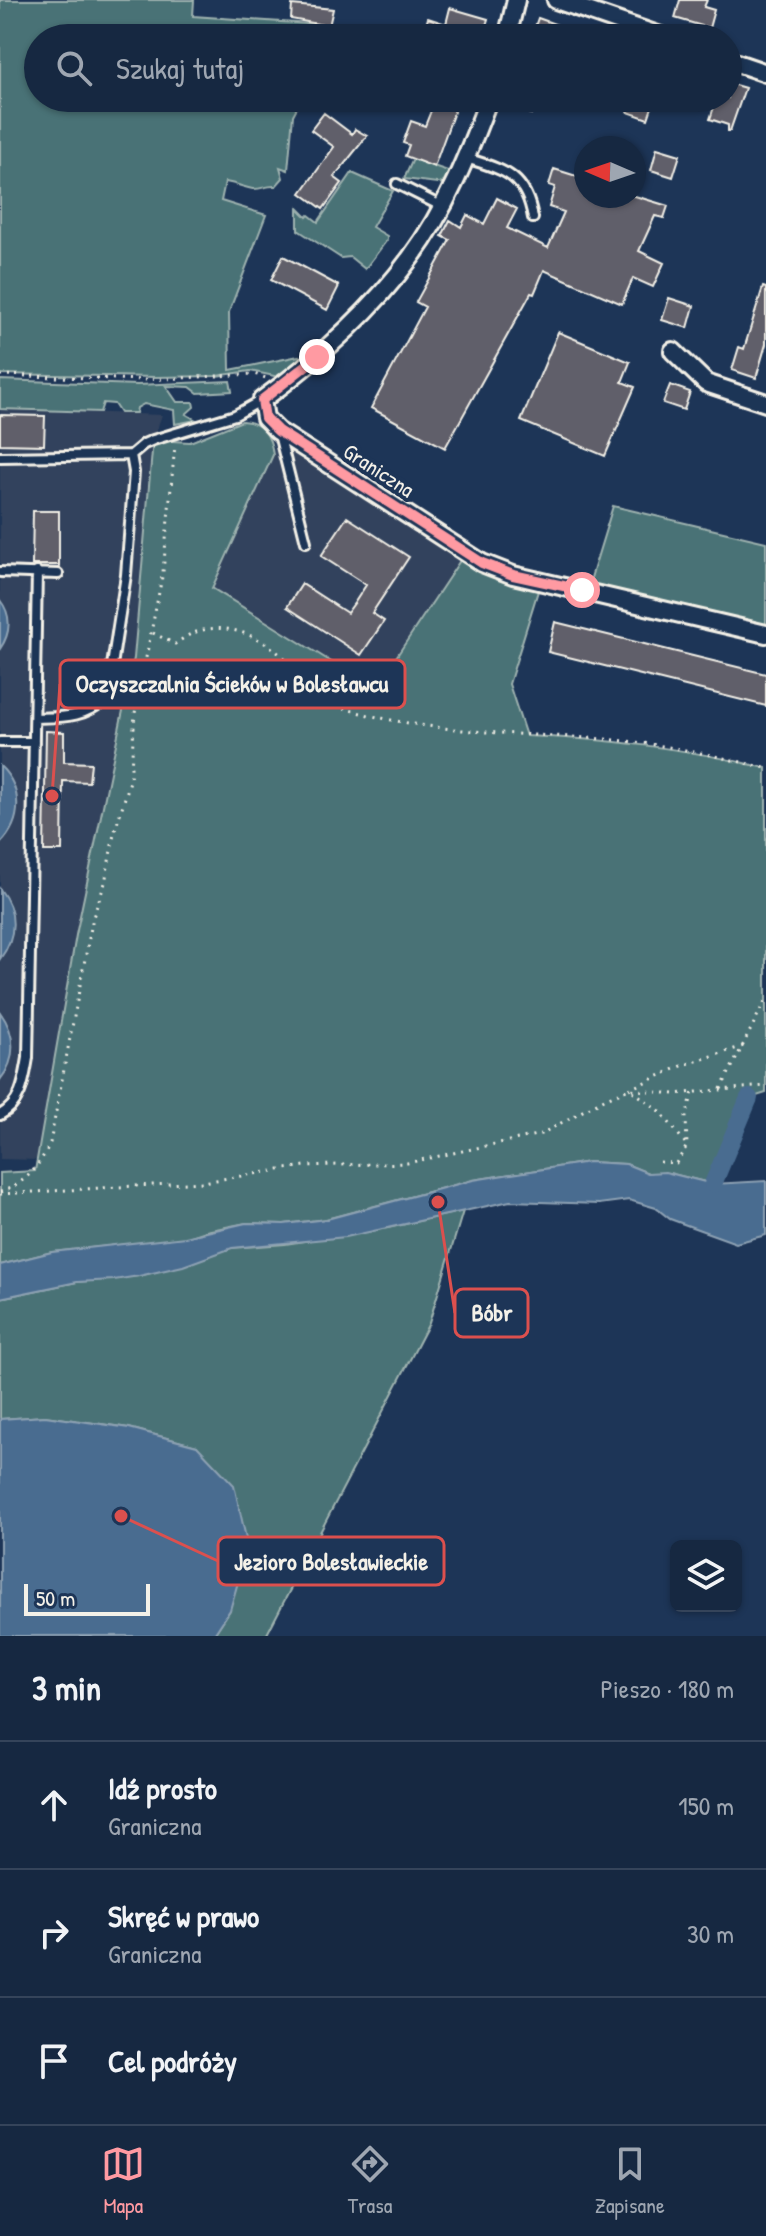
<!DOCTYPE html>
<html lang="pl">
<head>
<meta charset="utf-8">
<style>
	body { margin:0; font-family:"Patrick Hand",sans-serif; background:#1f3048; color:#f1f3f6 }
	.controls { position:absolute; right:24px; bottom:24px; display:grid; overflow:hidden; border-radius:12px; box-shadow:0 2px 6px #0004 }
	.controls button { width:72px; height:72px; display:grid; place-items:center; padding:0; border:0; border-bottom:2px solid #35445a; background:#162841; color:#f1f3f6; font:40px sans-serif }
	.compass { position:absolute; left:574px; top:136px; width:72px; height:72px; border-radius:50%; background:#162841; box-shadow:0 2px 6px #0004; rotate:272deg }
	.scale { position:absolute; left:24px; bottom:20px; width:126px; box-sizing:border-box; padding-left:8px; border:4px solid #f4f1e8; border-top:0; font-size:22px; line-height:28px; white-space:nowrap; color:#f4f1e8; -webkit-text-stroke:6px #1d3557; paint-order:stroke }
	.stop { position:absolute; width:24px; height:24px; margin:-18px; border:6px solid #ff9aa2; border-radius:50%; background:#fff }
	.stop.end { background:#ff9aa2; border-color:#fff; box-shadow:0 2px 8px #0008 }
	.list { margin:0; padding:0; list-style:none }
	h2 { display:flex; justify-content:space-between; align-items:center; height:104px; margin:0; padding:0 32px; font-size:34px }
	h2 small { font-size:26px; font-weight:400; color:#9ea6b1 }
	.list li { display:grid; grid-template-columns:52px 1fr auto; gap:24px; align-items:center; box-sizing:border-box; height:128px; padding:0 32px; border-top:2px solid #35445a }
	.list b { display:block; font-size:30px; white-space:nowrap }
	.list p { margin:0; font-size:26px; white-space:nowrap; color:#9ea6b1 }
	.list em { font-size:26px; font-style:normal; color:#9ea6b1 }
	.icon { flex:none; width:44px; height:44px; fill:none; stroke:currentColor; stroke-width:2; stroke-linecap:round; stroke-linejoin:round }
	.map { position:relative; flex:none; width:766px; height:1636px; overflow:hidden }
	.search { position:absolute; background:#162841; box-shadow:0 2px 6px #0004; left:24px; right:24px; top:24px; height:88px; display:flex; align-items:center; gap:20px; box-sizing:border-box; padding:0 28px; border-radius:44px; color:#9ea6b1; font-size:30px }
	.sheet { height:488px; background:#162841 }
	nav { display:flex; justify-content:space-around; align-items:center; box-sizing:border-box; height:112px; border-top:2px solid #35445a; background:#162841; font-size:22px; color:#9ea6b1 }
	nav a { display:grid; justify-items:center; gap:4px }
	nav .on { color:#ff9aa2 }
	.map>svg:first-child { display:block }
</style>
</head>
<body>
<div class="map">
<svg width="766" height="1636" viewBox="0 0 766 1636">
	<rect width="100%" height="100%" fill="#1d3557"/>
	<filter id="ink" filterUnits="userSpaceOnUse"><feTurbulence type="fractalNoise" baseFrequency=".0125" numOctaves="2"/><feDisplacementMap in="SourceGraphic" scale="16" xChannelSelector="R" yChannelSelector="G"/><feConvolveMatrix kernelMatrix="1 2 1 2 8 2 1 2 1" color-interpolation-filters="sRGB"/></filter>
	<g filter="url(#ink)">
		<!-- built -->
		<path fill="#31425d" d="M 0,409 L 162,415 L 153,440 L 134,658 L 38,1160 L 0,1159 Z
			M 278,431 L 465,553 L 375,689 L 211,588 L 273,455 Z"/>
		<!-- green -->
		<path fill="#497276" stroke="#9eb2af" stroke-width="2" d="M 0,0 L 194,0 L 193,16 L 324,25 L 321,38 L 38,38 L 38,98 L 302,98 L 293,115 L 288,170 L 280,167 L 283,178 L 276,186 C 267,185 263,189 254,189 C 245,188 235,183 225,182 L 221,201 L 266,215 L 229,312 L 230,370 L 299,356 L 301,360 L 279,377 L 250,371 L 216,376 L 156,377 L 0,374 Z
			M 413,159 L 451,172 L 445,184 L 404,179 Z
			M 352,173 L 393,191 L 372,227 L 387,236 L 387,240 L 365,269 L 350,257 L 341,258 L 298,230 L 298,208 L 307,217 L 309,215 L 318,222 Z
			M 0,380 L 137,385 L 230,381 L 232,391 L 198,393 L 190,387 L 166,386 L 177,402 L 193,402 L 194,407 L 186,414 L 196,420 L 175,424 L 174,410 L 144,404 L 137,408 L 136,413 L 120,413 L 114,404 L 103,403 L 100,412 L 0,409 Z
			M 242,421 C 263,422 271,436 273,455 L 212,588 L 375,689 L 465,553 L 541,581 L 509,684 L 526,736 C 610,739 684,748 766,768 L 766,1093 L 750,1098 L 713,1184 L 669,1173 L 648,1173 L 626,1164 L 589,1162 L 473,1180 L 326,1219 L 284,1224 L 246,1223 L 206,1231 L 185,1238 L 52,1252 L 0,1265 L 0,1173 L 35,1171 L 76,935 L 134,658 L 153,440 L 190,442 Z
			M 613,506 L 766,542 L 766,634 L 587,591 Z
			M 463,1211 L 429,1323 L 266,1636 L 213,1636 L 230,1610 L 197,1446 L 129,1428 L 45,1416 L 0,1419 L 0,1298 L 77,1282 L 139,1276 L 182,1265 L 230,1248 L 285,1244 L 388,1228 Z"/>
		<!-- water -->
		<path fill="#496c90" stroke="#8da1b3" stroke-width="2" d="M 0,600 C 12,615 11,633 0,649 Z
			M 0,766 C 23,788 23,821 0,844 Z
			M 0,889 C 17,911 17,936 0,959 Z
			M 0,1012 C 16,1034 17,1059 0,1080 Z
			M 589,1162 L 626,1164 L 648,1173 L 665,1172 L 713,1184 L 766,1181 L 766,1235 L 736,1243 L 670,1219 L 656,1208 L 629,1200 L 599,1204 L 510,1201 L 346,1237 L 232,1248 L 183,1266 L 139,1276 L 114,1280 L 77,1282 L 0,1298 L 0,1265 L 52,1252 L 185,1237 L 246,1223 L 284,1224 L 327,1219 L 473,1180 Z
			M 45,1416 L 129,1428 L 197,1446 L 234,1485 L 248,1547 L 230,1610 L 213,1636 L 0,1636 L 0,1419 Z"/>
		<g fill="none" stroke-linecap="round" stroke-linejoin="round">
			<!-- canal -->
			<path stroke="#496c90" stroke-width="18" d="M 713,1184 L 749,1098"/>
		</g>
		<!-- building -->
		<path fill="#615f6b" stroke="#f4f1e8" stroke-width="2" d="M 680,0 L 707,0 L 704,7 L 714,10 L 709,28 L 675,18 Z
			M 292,5 L 333,9 L 329,26 L 291,19 Z
			M 450,8 L 488,19 L 482,38 L 422,38 L 428,18 L 446,24 Z
			M 538,18 L 563,27 L 560,38 L 531,38 Z
			M 728,83 L 745,88 L 730,131 L 728,131 L 728,125 L 710,119 L 717,98 L 728,98 Z
			M 436,98 L 459,98 L 434,167 L 405,156 L 409,145 L 403,143 L 411,121 L 425,126 Z
			M 500,98 L 537,98 L 531,114 L 499,103 Z
			M 633,98 L 655,98 L 648,119 L 628,112 Z
			M 324,113 L 352,134 L 355,129 L 367,136 L 334,177 L 342,183 L 323,209 L 301,193 L 334,147 L 311,130 Z
			M 657,148 L 680,155 L 673,177 L 651,170 Z
			M 554,169 L 586,179 L 586,196 L 635,196 L 668,206 L 664,218 L 655,216 L 639,251 L 664,263 L 653,287 L 633,278 L 622,304 L 544,270 L 534,294 L 531,293 L 445,448 L 371,408 L 425,307 L 416,302 L 450,240 L 442,236 L 450,220 L 461,227 L 467,215 L 484,224 L 497,198 L 517,209 L 507,228 L 548,248 L 564,212 L 549,207 L 555,187 L 549,185 Z
			M 283,256 L 339,286 L 327,310 L 271,280 Z
			M 763,287 L 766,288 L 766,344 L 756,378 L 732,370 L 739,347 L 744,349 Z
			M 669,298 L 694,306 L 688,328 L 662,320 Z
			M 558,332 L 630,362 L 622,382 L 635,387 L 605,456 L 521,421 Z
			M 670,385 L 690,392 L 684,410 L 663,403 Z
			M 0,415 L 45,416 L 44,445 L 0,444 Z
			M 33,511 L 59,511 L 59,565 L 32,565 Z
			M 347,517 L 409,557 L 372,613 L 384,621 L 361,655 L 287,607 L 302,584 L 347,613 L 355,602 L 366,585 L 321,556 Z
			M 555,622 L 766,674 L 766,706 L 548,652 Z
			M 46,731 L 64,732 L 64,762 L 91,763 L 89,782 L 63,781 L 62,851 L 44,851 Z"/>
		<g fill="none" stroke-linecap="round" stroke-linejoin="round">
			<!-- lane casing -->
			<g stroke="#f4f1e8" stroke-width="14">
				<path id="lane" d="M 466,158 C 503,170 526,174 533,218
					M 397,184 L 441,206
					M 279,434 L 306,542
					M 0,457 L 131,455 L 144,444 L 153,440 L 235,415 L 262,400
					M 0,572 L 58,574
					M 35,718 C 65,717 84,718 107,698 L 126,575 L 134,472 L 131,455
					M 0,742 L 34,742
					M 0,1115 C 22,1103 24,1080 28,1058 L 37,572"/>
			</g>
			<!-- street casing -->
			<g stroke="#f4f1e8" stroke-width="22">
				<path id="street" d="M 556,0 L 666,38
					M 507,38 L 516,0
					M 728,60 L 766,73
					M 489,98 C 469,152 446,210 411,257 C 371,312 318,359 262,400 L 265,418 L 278,431 L 482,563 L 513,575 L 766,634
					M 673,351 L 706,383 L 766,403"/>
			</g>
			<!-- path -->
			<path stroke="#f4f1e8" stroke-width="3" stroke-dasharray="2 6" stroke-linecap="butt" d="M 0,375 L 145,380 L 254,374 L 266,378
				M 153,633 L 175,644 C 181,640 189,634 196,632 C 227,621 263,637 285,659 C 310,684 312,698 350,710 C 433,734 520,733 604,739 C 659,743 713,755 766,768
				M 629,1089 L 684,1065 L 744,1046
				M 721,1089 L 766,999
				M 633,1091 L 660,1111 L 686,1144
				M 660,1162 L 676,1163 L 687,1146 L 686,1117 L 693,1092
				M 0,1192 C 26,1183 39,1167 50,1143 L 93,917 L 105,883 L 114,834 L 130,781 L 135,713 L 163,572 L 175,445
				M 0,1194 L 203,1182 L 305,1166 L 407,1163 L 541,1134 L 606,1098 L 629,1089 L 674,1094 L 766,1086"/>
			<!-- lane -->
			<use href="#lane" stroke="#1d3557" stroke-width="8"/>
			<!-- street -->
			<use href="#street" stroke="#1d3557" stroke-width="16"/>
		</g>
	</g>
	<g fill="none" stroke-linecap="round" stroke-linejoin="round" filter="url(#ink)">
		<!-- route -->
		<path stroke="#ff9aa2" stroke-width="10" d="M 317,357 L 262,400 L 265,418 L 278,431 L 482,563 L 513,575 L 582,590"/>
	</g>
	<g text-anchor="middle" stroke-width="8" stroke-linejoin="round" paint-order="stroke">
		<!-- street labels -->
		<g font-size="22" fill="#f4f1e8" stroke="#1d3557">
			<text transform="translate(379 470) rotate(33)" y="8">Graniczna</text>
		</g>
	</g>
	<!-- callouts -->
	<path fill="none" stroke="#dc504e" stroke-width="3" d="M52 796L60 684M438 1202L455 1313M121 1516L218 1561"/>
	<g fill="#dc504e" stroke="#1d3557" stroke-width="3">
		<circle cx="52" cy="796" r="8"/>
		<circle cx="438" cy="1202" r="8"/>
		<circle cx="121" cy="1516" r="8"/>
	</g>
	<g fill="#1d3557" stroke="#dc504e" stroke-width="3">
		<rect x="60" y="660" width="345" height="48" rx="8"/>
		<rect x="455" y="1289" width="73" height="48" rx="8"/>
		<rect x="218" y="1537" width="226" height="48" rx="8"/>
	</g>
	<g font-size="24" text-anchor="middle" font-weight="bold" fill="#f4f1e8">
		<text x="232" y="692">Oczyszczalnia Ścieków w Bolesławcu</text>
		<text x="492" y="1321">Bóbr</text>
		<text x="331" y="1570">Jezioro Bolesławieckie</text>
	</g>
</svg>
<div class="controls">
<button><svg class="icon" aria-label="layers" viewBox="0 0 24 24"><path d="M12 4l9 5-9 5-9-5zM3 14l9 5 9-5"/></svg></button>
</div>
<svg class="compass" viewBox="-18 -18 36 36"><path d="M0-13l5 13h-10z" fill="#e53935"/><path d="M0 13l5-13h-10z" fill="#9ea6b1"/></svg>
<div class="scale">50 m</div>
<div class="stop" style="left:582px;top:590px"></div>
<div class="stop end" style="left:317px;top:357px"></div>
<div class="search"><svg class="icon" aria-label="search" viewBox="0 0 24 24"><circle cx="10" cy="10" r="6"/><path d="M15 15l6 6"/></svg>Szukaj tutaj</div>
</div>
<section class="sheet">
<h2>3 min<small>Pieszo · 180 m</small></h2>
<ul class="list">
<li><svg class="icon" aria-label="ahead" viewBox="0 0 24 24"><path d="M12 20V5M6 11l6-6 6 6"/></svg><div><b>Idź prosto</b><p>Graniczna</p></div><em>150 m</em></li>
<li><svg class="icon" aria-label="right" viewBox="0 0 24 24"><path d="M7 20v-9h11M14 6l5 5-5 5"/></svg><div><b>Skręć w prawo</b><p>Graniczna</p></div><em>30 m</em></li>
<li><svg class="icon" aria-label="arrive" viewBox="0 0 24 24"><path d="M6 21V4h12l-3 4 3 4H6"/></svg><div><b>Cel podróży</b></div></li>
</ul>
</section>
<nav>
<a class="on"><svg class="icon" aria-label="map" viewBox="0 0 24 24"><path d="M3 6l6-2 6 2 6-2v14l-6 2-6-2-6 2zM9 4v14M15 6v14"/></svg>Mapa</a>
<a><svg class="icon" aria-label="directions" viewBox="0 0 24 24"><path d="M12 3l9 9-9 9-9-9zM9 14v-3h6M13 9l2 2-2 2"/></svg>Trasa</a>
<a><svg class="icon" aria-label="saved" viewBox="0 0 24 24"><path d="M7 4h10v16l-5-4-5 4z"/></svg>Zapisane</a>
</nav>
</body>
</html>
